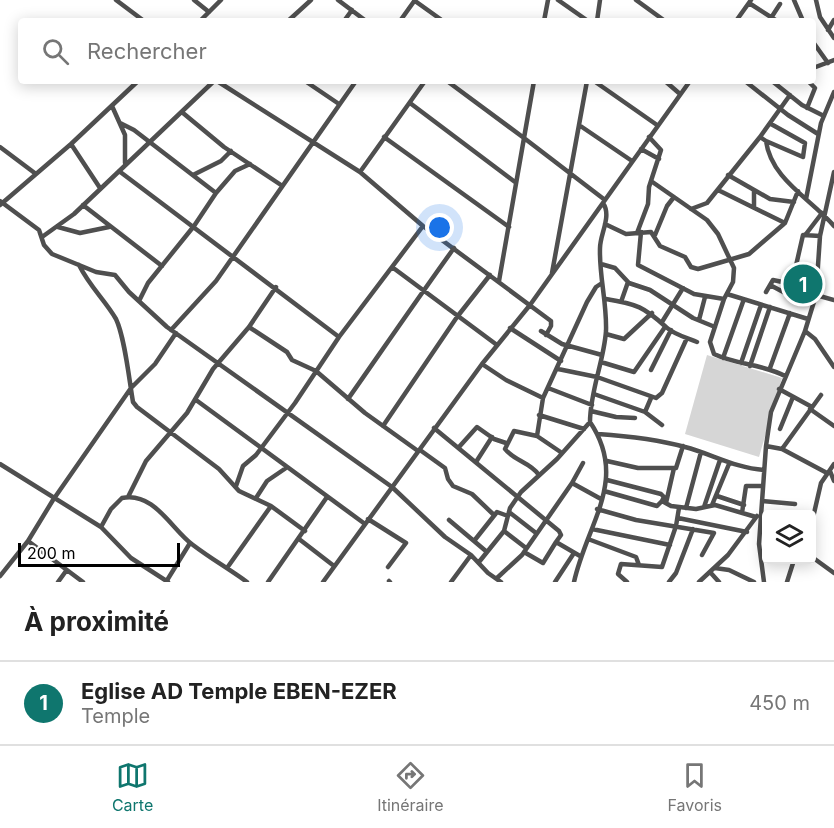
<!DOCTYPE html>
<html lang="fr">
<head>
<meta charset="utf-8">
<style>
	body { margin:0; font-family:Inter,sans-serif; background:#f6f6f6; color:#222 }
	.controls { position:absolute; right:18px; bottom:18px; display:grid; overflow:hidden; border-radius:6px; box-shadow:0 3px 15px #0003 }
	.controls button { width:54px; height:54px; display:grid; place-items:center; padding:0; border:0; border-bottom:2px solid #e0e0e0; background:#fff; color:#222; font:30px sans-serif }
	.scale { position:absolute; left:18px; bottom:15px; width:162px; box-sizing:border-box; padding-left:6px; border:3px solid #000; border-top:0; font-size:16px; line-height:21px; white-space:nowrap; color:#000; -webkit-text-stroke:4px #fff; paint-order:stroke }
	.you { position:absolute; left:440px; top:228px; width:21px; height:21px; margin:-15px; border:4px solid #fff; border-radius:50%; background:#1a73e8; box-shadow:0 0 0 9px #1a73e833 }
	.badge { display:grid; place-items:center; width:39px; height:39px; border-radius:50%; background:#0f766e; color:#fff; font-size:20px; font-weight:700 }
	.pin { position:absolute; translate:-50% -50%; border:3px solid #fff; box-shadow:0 2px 6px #0006 }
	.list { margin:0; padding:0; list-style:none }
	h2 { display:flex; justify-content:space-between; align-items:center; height:78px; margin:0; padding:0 24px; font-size:26px }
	h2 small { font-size:20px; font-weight:400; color:#767676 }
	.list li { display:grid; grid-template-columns:39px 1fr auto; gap:18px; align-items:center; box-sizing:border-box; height:84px; padding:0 24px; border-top:2px solid #e0e0e0 }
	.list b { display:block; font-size:22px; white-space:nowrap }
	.list p { margin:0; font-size:20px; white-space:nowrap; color:#767676 }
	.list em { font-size:20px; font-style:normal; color:#767676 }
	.icon { flex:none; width:33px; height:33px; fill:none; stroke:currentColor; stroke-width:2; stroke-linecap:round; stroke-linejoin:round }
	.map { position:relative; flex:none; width:834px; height:582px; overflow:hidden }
	.search { position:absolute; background:#fff; box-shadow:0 3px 15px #0003; left:18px; right:18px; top:18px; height:66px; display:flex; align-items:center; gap:15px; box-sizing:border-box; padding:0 21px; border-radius:6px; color:#767676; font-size:22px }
	.sheet { height:162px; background:#fff }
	nav { display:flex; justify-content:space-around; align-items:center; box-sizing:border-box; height:84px; border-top:2px solid #e0e0e0; background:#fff; font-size:16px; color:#767676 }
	nav a { display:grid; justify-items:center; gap:3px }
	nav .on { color:#0f766e }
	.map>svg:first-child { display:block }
</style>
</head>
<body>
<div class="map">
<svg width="834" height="582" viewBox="0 0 834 582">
	<rect width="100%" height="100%" fill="#fff"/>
	<!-- green -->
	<path fill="#d6d6d6" d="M 707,355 L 782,378 L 759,457 L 685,434 Z"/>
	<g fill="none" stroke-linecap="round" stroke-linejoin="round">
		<!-- minor -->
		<path stroke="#4f4f4f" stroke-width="4.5" d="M 116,0 L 144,21
			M 194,0 L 209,12
			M 338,0 L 366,21
			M 558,0 L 588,21
			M 636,0 L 665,21
			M 794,0 L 803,21
			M 816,0 L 820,17 L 834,38
			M 415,1 L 443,21
			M 749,3 L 777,21
			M 200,21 L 221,0
			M 288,21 L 311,0
			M 344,21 L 352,10
			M 400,21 L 415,0
			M 544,21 L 548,0
			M 597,21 L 600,0
			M 736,21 L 751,0
			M 769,21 L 780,4
			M 828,30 L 834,20
			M 813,42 L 828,63
			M 813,68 L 834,60
			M 217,81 L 360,172 L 423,226 L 551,321 L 551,326 L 546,335
			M 305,81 L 339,104
			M 447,81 L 524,138 L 534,81
			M 594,81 L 657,125
			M 665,81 L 680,94
			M 745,81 L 788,115 L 818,134
			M 772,81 L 802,105 L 824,116
			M 790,95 L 760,137 L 766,141 C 771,179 811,199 834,226
			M 410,103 L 515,182
			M 112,106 L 125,135 L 125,163
			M 807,108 L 815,88 L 808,81
			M 183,113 L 224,147 L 281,185
			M 120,123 L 134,130 L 216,193
			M 579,125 L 632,161
			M 384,137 L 509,227
			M 766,141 L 803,157 L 805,143 L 771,124
			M 71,144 L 100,188
			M 0,147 L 36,174
			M 641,149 L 659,159
			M 119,171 L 339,337 L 423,226
			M 360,172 L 425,81
			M 193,175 L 221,161 L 231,151
			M 728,175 L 770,199 L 794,202
			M 651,181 L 707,220 L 718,234 L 734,268 L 733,282 L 724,299 L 710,342 L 714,354 C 737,365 763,364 785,376
			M 718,190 L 785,223
			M 806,199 L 821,123 L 834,92
			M 0,201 L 39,230 L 44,245 L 52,254 L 96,272 L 115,275 L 129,292 L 167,327 L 392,487 L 445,537 L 471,555 L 488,573 L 501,582
			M 0,205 L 71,144 L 138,81
			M 83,205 L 162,266
			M 754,207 L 754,190
			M 691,209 L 707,203 L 760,137
			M 605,224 L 626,234 L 651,232 L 660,246 L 685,257 L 691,267 L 698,269 L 749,254 L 785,223 L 798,191
			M 58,227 L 80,233 L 109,227
			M 641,232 L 638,265 L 694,294 L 724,299
			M 637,233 L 648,204 L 649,187 L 661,150 L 649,137
			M 806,234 L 822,213
			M 655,235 L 667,206 L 674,197
			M 42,237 L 74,214 L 214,81
			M 601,264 L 615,268 L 629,283 L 650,290 L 693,318 L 715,327
			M 79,265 C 90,287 105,300 116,319 C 125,338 129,379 133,402 L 137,407 L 219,469 L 239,491 L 271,506 L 305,531
			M 392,267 L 497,345
			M 552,273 L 587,81
			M 499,281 L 524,138 L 605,200
			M 770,285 L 789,295
			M 766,292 L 773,280 L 787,283 L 795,270 L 803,235 L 820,236
			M 727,294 L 808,319
			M 816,295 L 834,300
			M 606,299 C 637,304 644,307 666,327 C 673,334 687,338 697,342
			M 139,301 L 148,283 L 194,226 L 216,193 L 235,171 L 250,164
			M 621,302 L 628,282
			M 699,320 L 705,297
			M 662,322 L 683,288
			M 249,327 L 287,352 L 292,360 L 316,371 L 365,413 L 418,451
			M 510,328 L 561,361
			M 171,330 L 216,281 L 356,81
			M 541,331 L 562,344 L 602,355
			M 805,331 L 815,339 L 834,367
			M 606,334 L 624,339 L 652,313
			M 723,358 L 744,299
			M 601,362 L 634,372 L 665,327
			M 741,363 L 761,305
			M 482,364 L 506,380 L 543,398
			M 750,366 L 770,307
			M 770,368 L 790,313
			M 558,369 L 597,377 L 656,398 L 662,393 L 687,338
			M 651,370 L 671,330
			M 548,388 L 592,405
			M 779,389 L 812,407
			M 594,394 L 645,412 L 662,425
			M 348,399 C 383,349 418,298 454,248
			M 196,400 L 365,524
			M 810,409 L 834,426
			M 591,411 L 616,417 L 635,418
			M 645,412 L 651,398
			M 539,415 L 584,429
			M 383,426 L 457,317 L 490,275
			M 434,428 L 559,531 L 561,535 L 556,542 L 580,556
			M 780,429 L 793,397
			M 598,434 C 627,436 656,439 685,447 C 712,454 735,468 764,470
			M 537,436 L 514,431 L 505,449 C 514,461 530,462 539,475
			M 766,446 L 771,412 L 805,331 L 816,295 L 820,236 L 834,172
			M 459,447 L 477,427 L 494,439 L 506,443
			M 782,449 L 821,395
			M 420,450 L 445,468 L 448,479 L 453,486 L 472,494 L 494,515
			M 562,453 L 537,436 L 543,398 L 587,302 L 596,287 L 602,283
			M 607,461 L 638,468 L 676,468 L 683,446
			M 476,462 L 492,437
			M 0,464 L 101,527 L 131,558 L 168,582
			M 830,471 L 834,481
			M 607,480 L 661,494 L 664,497 L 662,501 L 671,506 L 696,509 L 715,505 L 756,517
			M 572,483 L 583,463
			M 236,486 L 243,466 L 256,455 L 295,403 L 339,337
			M 604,491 L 657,506 L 662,501
			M 717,496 L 744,505
			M 128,497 L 146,461 L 187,413 L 213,369 L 249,327 L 276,287
			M 256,498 L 267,481 L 286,468
			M 762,501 L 795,504
			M 666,503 L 674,468
			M 712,505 L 729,464
			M 704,507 L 720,460
			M 686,508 L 701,452
			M 597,509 L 636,520 L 714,533 L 702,555
			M 509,512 L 536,533
			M 742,513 L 746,486 L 763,486
			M 678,518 L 747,532
			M 368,519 L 406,543 L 388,567
			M 449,520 L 487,552
			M 812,522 L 821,483 L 834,464
			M 101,527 L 111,509 L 122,498 C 154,491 172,530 193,545 C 210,558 229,569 247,582
			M 592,529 L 670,545
			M 504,531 L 526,548
			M 299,539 L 334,566
			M 588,539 L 636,557 L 639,565
			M 28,541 L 83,582
			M 474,541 L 497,512 L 508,516
			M 524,552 L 543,563 L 556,542
			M 812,557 L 834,573
			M 479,562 L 504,531 L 510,508 L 521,492 L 557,459 L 590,422
			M 227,568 L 271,506
			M 715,568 L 729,570 L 754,582
			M 710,572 L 719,582
			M 0,576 L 28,541 L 53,500 L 131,388 L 155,364 L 176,333
			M 497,578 L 522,555 L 572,483 L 601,499
			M 389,581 L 390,582
			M 58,582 L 66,571
			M 166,582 L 190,543
			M 268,582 L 327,497
			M 323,582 L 482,364 L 530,305 L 690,81
			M 451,582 L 471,555
			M 555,582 L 574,553
			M 574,582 C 587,523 629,480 590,422 C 590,391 604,361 606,331 C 607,302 599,276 600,248 C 600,234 612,216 603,203
			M 627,582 L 618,574 L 621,564 L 662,567 L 676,526 L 679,508
			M 669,582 L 676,573 L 693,529
			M 699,582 L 728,555 L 757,516
			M 764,582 L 759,544 L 766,446 L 782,449 L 827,473
			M 787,582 L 794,560"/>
	</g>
</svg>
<div class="controls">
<button><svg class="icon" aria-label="layers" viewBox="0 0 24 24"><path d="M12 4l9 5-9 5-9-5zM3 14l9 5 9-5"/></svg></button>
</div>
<div class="scale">200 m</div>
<div class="you"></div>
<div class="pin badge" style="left:803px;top:284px">1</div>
<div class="search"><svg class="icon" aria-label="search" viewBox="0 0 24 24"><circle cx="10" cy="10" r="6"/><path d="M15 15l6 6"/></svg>Rechercher</div>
</div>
<section class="sheet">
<h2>À proximité<small></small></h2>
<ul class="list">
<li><span class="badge">1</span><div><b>Eglise AD Temple EBEN-EZER</b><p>Temple</p></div><em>450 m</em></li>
</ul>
</section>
<nav>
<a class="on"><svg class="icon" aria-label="map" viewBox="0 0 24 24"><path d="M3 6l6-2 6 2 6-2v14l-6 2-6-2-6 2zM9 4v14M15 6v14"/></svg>Carte</a>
<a><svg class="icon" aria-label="directions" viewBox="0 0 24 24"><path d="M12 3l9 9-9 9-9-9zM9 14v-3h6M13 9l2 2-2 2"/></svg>Itinéraire</a>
<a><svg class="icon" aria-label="saved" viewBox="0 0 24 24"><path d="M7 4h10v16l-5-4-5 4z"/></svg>Favoris</a>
</nav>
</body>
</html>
